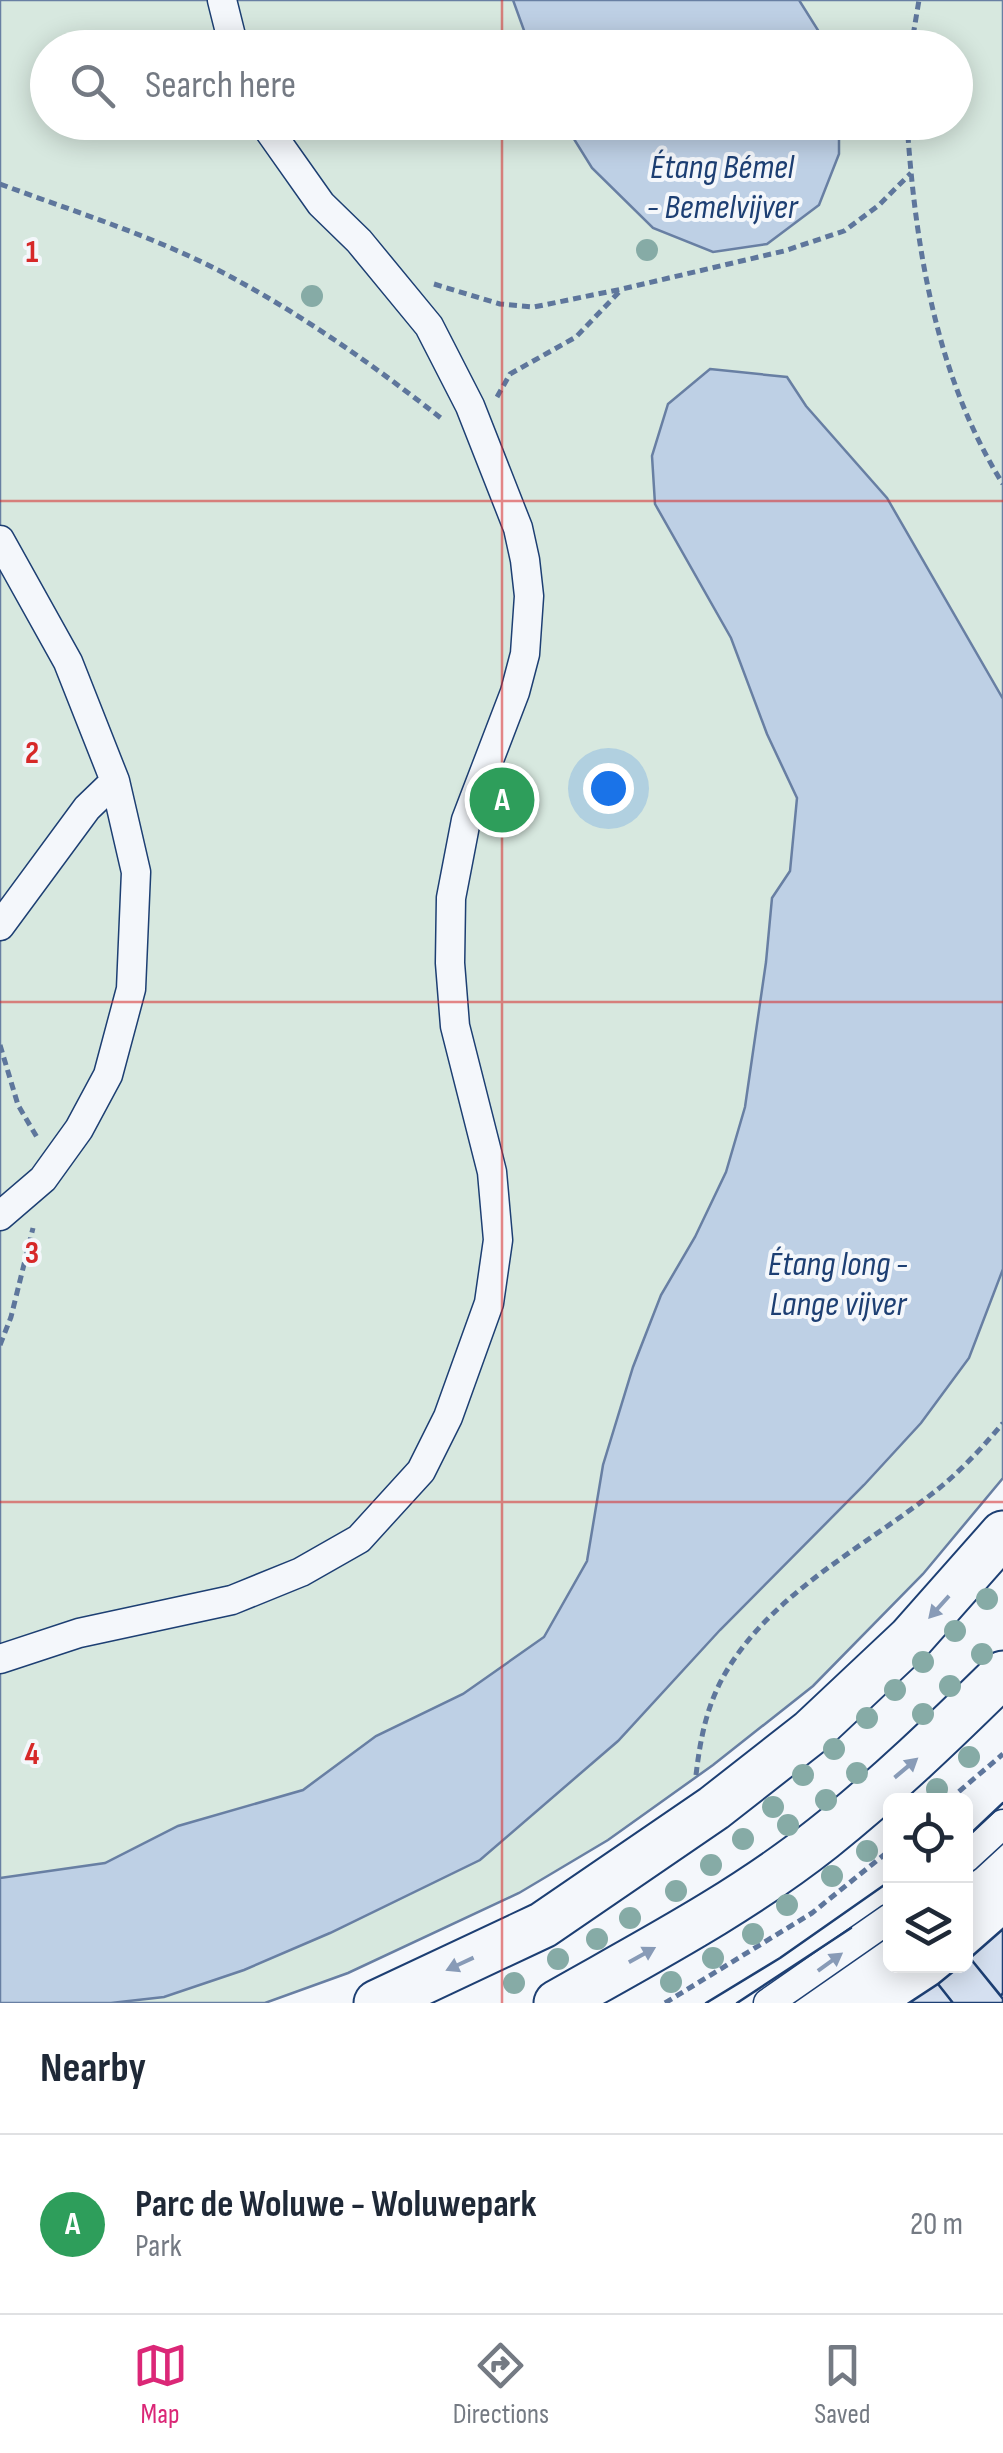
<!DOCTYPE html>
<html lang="en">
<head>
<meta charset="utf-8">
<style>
	body { margin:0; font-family:"Sofia Sans Condensed",sans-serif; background:#f2f2f3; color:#1f2937 }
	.controls { position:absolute; right:30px; bottom:30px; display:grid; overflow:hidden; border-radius:15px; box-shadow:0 5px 25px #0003 }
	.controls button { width:90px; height:90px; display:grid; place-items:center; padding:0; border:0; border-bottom:2px solid #e0e1e3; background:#fff; color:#1f2937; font:50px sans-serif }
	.you { position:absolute; left:608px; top:788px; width:35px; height:35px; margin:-25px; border:8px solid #fff; border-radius:50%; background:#1a73e8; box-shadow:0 0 0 15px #1a73e833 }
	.badge { display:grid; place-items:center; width:65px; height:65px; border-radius:50%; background:#db2777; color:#fff; font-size:32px; font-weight:700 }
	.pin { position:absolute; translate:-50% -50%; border:5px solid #fff; box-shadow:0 2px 10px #0006 }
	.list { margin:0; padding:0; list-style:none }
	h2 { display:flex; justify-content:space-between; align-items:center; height:130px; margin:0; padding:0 40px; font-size:42px }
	h2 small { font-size:32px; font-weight:400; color:#747a83 }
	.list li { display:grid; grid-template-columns:65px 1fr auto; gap:30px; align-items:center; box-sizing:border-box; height:180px; padding:0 40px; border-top:2px solid #e0e1e3 }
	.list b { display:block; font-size:38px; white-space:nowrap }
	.list p { margin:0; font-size:32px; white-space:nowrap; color:#747a83 }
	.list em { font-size:32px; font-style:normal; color:#747a83 }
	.icon { flex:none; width:55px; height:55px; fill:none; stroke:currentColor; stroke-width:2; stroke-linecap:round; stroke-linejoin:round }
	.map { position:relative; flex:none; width:1003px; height:2003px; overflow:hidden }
	.search { position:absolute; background:#fff; box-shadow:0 5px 25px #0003; left:30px; right:30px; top:30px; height:110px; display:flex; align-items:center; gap:25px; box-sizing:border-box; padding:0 35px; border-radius:55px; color:#747a83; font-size:38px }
	.sheet { height:310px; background:#fff }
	nav { display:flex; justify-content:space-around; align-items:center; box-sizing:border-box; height:140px; border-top:2px solid #e0e1e3; background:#fff; font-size:28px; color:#747a83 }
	nav a { display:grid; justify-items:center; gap:5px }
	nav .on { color:#db2777 }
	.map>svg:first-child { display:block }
</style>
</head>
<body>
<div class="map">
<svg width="1003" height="2003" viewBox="0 0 1003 2003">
	<rect width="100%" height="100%" fill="#f4f7fb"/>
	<!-- green -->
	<path fill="#d7e8df" stroke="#687fa3" stroke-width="2.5" fill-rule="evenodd" d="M 0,0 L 1003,0 L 1003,1478 L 923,1574 L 813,1686 L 713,1765 L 608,1840 L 519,1893 L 348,1973 L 265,2003 L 0,2003 ZM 48,48 L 956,48 L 956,122 L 48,122 Z"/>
	<!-- water -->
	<path fill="#bed0e5" stroke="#687fa3" stroke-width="2.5" d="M 513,0 L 799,0 L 821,35 L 825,47 L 530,47 Z
		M 564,123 L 839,123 L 839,154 L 819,205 L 767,244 L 713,252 L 653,228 L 592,168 Z
		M 710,369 L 787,377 L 806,406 L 887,498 L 1003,699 L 1003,1269 L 969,1358 L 921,1423 L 864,1485 L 720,1630 L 618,1741 L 480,1860 L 330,1933 L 244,1970 L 164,1997 L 111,2003 L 0,2003 L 0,1878 L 105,1863 L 178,1826 L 303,1790 L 376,1736 L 463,1694 L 544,1637 L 587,1561 L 603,1465 L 633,1367 L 661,1295 L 695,1237 L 726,1172 L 745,1107 L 766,962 L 772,898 L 790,871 L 797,798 L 767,734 L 731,638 L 655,504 L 652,456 L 668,404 Z"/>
	<!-- building -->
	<path fill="#d5e0f0" stroke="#1d3f73" stroke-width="2.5" d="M 1003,1929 L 1003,1993 L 1001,1996 L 970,1958 Z
		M 970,1958 L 1003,1999 L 1003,2003 L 953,2003 L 938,1984 L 960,1966 L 966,1966 Z
		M 938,1984 L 953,2003 L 909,2003 Z"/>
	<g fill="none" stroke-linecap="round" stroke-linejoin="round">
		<!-- street casing -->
		<g stroke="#1d3f73" stroke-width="31">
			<path id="street" d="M 222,0 L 234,48
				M 0,540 L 68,662 L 115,781 L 87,808 L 0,926
				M 0,1216 L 43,1179 L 79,1129 L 108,1075 L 131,989 L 136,872 L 115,781
				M 0,1659 L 79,1633 L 232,1600 L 301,1572 L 359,1539 L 421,1471 L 448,1417 L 489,1303 L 498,1240 L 492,1172 L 455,1026 L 450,963 L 451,898 L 466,820 L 515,692 L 525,654 L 529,596 L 525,560 L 518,528 L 470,406 L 429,326 L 359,241 L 321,204 L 263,122
				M 966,1858 L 1003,1824
				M 768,2003 L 890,1918"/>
		</g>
		<!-- primary casing -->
		<g stroke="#1d3f73" stroke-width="49">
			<path id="primary" d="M 377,2003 L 543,1925 L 714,1808 L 811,1732 L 911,1638 L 1003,1534
				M 557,2003 C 647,1952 741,1903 823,1838 C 887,1787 945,1731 1003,1674"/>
		</g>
		<!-- path -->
		<path stroke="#5e769c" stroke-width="5" stroke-dasharray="8 5" stroke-linecap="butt" d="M 911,48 L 919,0
			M 907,122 C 915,245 936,378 1003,484
			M 0,184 C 78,213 160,238 233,278 C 307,318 376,367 442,419
			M 434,284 L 500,304 L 534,307 L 622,289 L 784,251 L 844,231 L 879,205 L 911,173
			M 497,397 L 510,374 L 576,337 L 622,289
			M 0,1045 L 18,1105 L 38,1139
			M 0,1345 L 11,1317 L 33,1228
			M 696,1775 C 700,1741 706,1709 722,1679 C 767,1596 861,1549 933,1493 C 959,1473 982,1448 1003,1423
			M 949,1800 L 1003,1754
			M 665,2003 L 812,1913 L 890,1850"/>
		<!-- street -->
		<use href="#street" stroke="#f4f7fb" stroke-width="28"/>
		<!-- primary -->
		<use href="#primary" stroke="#f4f7fb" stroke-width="45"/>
		<!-- tram -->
		<path stroke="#1d3f73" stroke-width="2.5" d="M 966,1838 L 1003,1803
			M 706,2003 L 780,1958 L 890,1881
			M 737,2003 L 851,1928"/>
	</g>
	<!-- trees -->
	<g fill="#86aba6">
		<circle cx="647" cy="250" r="11"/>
		<circle cx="312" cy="296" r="11"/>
		<circle cx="987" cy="1599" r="11"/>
		<circle cx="955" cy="1631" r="11"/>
		<circle cx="982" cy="1654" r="11"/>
		<circle cx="923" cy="1662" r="11"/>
		<circle cx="950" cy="1686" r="11"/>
		<circle cx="895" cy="1690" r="11"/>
		<circle cx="923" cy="1714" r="11"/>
		<circle cx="867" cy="1718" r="11"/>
		<circle cx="834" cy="1749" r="11"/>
		<circle cx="969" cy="1757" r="11"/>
		<circle cx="857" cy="1773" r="11"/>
		<circle cx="803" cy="1775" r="11"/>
		<circle cx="937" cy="1789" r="11"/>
		<circle cx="826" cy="1800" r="11"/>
		<circle cx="773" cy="1807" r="11"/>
		<circle cx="788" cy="1825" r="11"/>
		<circle cx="743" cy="1839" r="11"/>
		<circle cx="867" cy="1851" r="11"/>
		<circle cx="711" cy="1865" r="11"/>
		<circle cx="832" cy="1876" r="11"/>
		<circle cx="676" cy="1891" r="11"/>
		<circle cx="787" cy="1905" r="11"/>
		<circle cx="630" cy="1918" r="11"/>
		<circle cx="753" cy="1934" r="11"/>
		<circle cx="597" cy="1939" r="11"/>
		<circle cx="713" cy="1958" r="11"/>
		<circle cx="558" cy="1959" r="11"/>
		<circle cx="671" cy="1982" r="11"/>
		<circle cx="514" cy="1983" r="11"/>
	</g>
	<!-- one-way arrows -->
	<defs><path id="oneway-solid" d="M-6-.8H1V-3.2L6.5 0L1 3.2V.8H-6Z" transform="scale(2.5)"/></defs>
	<g fill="#889bb7">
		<use href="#oneway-solid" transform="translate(939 1607) rotate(132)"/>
		<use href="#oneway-solid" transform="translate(906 1768) rotate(-40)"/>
		<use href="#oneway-solid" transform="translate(642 1955) rotate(-29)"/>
		<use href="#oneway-solid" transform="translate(830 1962) rotate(-36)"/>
		<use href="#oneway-solid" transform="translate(460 1964) rotate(155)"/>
	</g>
	<!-- grid -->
	<path fill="none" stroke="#d62828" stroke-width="2.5" stroke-opacity="0.55" d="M 502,0 L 502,48M 502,122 L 502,2003M 0,501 L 1003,501M 0,1002 L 1003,1002M 0,1502 L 1003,1502"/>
	<g text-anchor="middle" stroke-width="8" stroke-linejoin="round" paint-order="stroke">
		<!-- water labels -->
		<g font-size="35" font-style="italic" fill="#1d3f73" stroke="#f4f7fb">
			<text x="722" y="178">Étang Bémel<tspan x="722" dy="40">- Bemelvijver</tspan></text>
			<text x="838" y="1275">Étang long -<tspan x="838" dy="40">Lange vijver</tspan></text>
		</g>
	</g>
	<g font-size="32" text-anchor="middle" font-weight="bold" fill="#d62828" stroke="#f4f7fb" stroke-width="8" stroke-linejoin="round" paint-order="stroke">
		<text x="32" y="262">1</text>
		<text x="32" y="763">2</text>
		<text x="32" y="1263">3</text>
		<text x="32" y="1764">4</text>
	</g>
</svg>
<div class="controls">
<button><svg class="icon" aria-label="locate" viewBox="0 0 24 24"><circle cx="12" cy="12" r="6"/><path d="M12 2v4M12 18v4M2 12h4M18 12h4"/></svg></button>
<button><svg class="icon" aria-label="layers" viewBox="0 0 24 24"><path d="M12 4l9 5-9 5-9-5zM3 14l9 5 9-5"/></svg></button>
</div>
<div class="you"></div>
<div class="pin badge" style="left:502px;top:800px;background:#2e9e5b">A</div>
<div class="search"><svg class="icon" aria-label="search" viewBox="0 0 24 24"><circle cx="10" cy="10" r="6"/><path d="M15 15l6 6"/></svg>Search here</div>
</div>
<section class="sheet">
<h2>Nearby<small></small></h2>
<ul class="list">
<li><span class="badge" style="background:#2e9e5b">A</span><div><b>Parc de Woluwe - Woluwepark</b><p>Park</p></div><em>20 m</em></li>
</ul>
</section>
<nav>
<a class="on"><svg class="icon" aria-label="map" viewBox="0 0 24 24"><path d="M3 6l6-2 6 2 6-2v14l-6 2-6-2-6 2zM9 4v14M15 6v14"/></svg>Map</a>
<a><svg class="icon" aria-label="directions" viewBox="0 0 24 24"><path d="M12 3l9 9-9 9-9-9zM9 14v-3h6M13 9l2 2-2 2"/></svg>Directions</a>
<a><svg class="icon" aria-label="saved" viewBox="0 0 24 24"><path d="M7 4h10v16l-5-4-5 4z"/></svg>Saved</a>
</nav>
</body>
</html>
